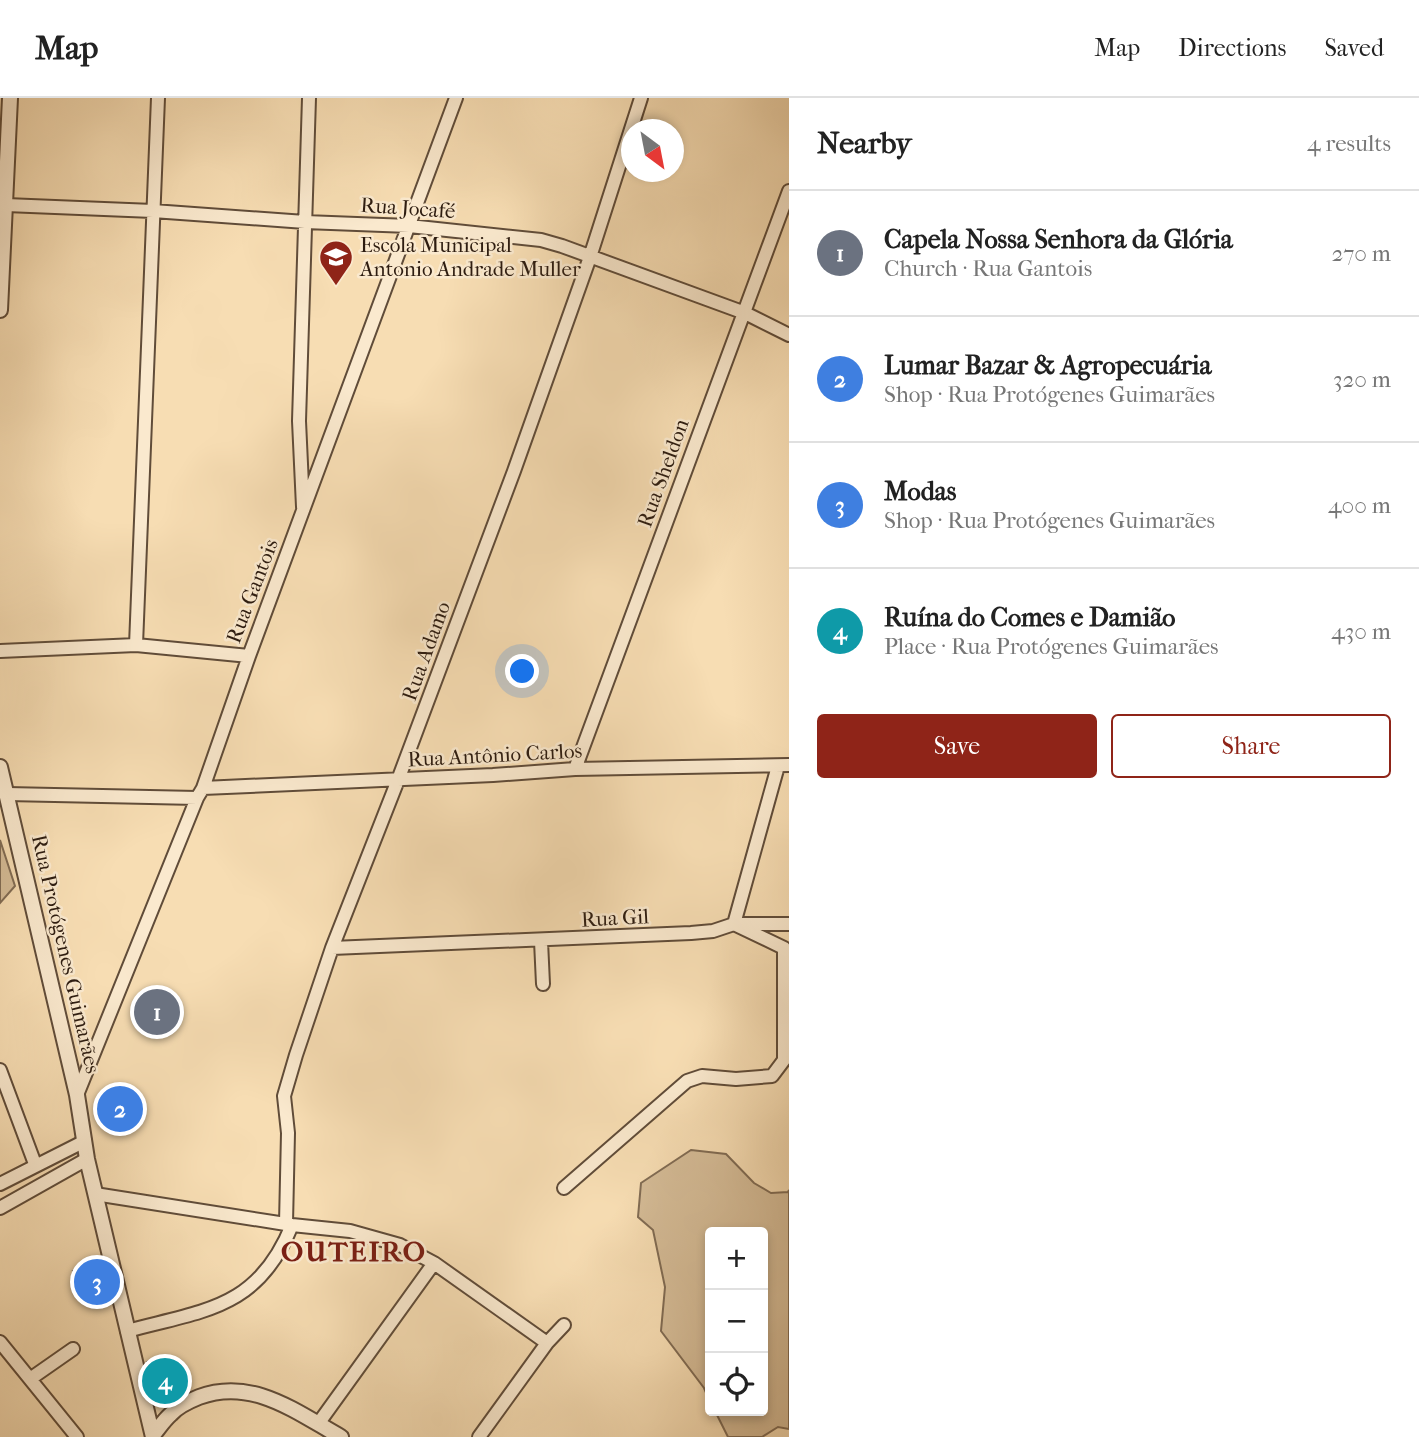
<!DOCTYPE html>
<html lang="en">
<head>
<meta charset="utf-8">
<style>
	body { margin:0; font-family:"IM FELL French Canon",serif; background:#f2f2f2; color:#222 }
	.controls { position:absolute; right:21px; bottom:21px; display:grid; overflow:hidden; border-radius:7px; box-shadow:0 4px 10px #0003 }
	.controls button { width:63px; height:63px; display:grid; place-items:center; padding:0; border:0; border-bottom:2px solid #e0e0e0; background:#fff; color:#222; font:35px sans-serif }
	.compass { position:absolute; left:621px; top:21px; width:63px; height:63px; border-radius:50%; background:#fff; box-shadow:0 4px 10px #0003; rotate:148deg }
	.you { position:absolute; left:523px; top:574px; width:24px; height:24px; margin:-18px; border:5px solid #fff; border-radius:50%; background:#1a73e8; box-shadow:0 0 0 10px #1a73e833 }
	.badge { display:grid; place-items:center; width:46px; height:46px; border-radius:50%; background:#8f2418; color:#fff; font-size:23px; font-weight:700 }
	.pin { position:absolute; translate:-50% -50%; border:4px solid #fff; box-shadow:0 2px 7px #0006 }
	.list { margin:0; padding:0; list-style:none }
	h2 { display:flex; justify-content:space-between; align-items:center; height:91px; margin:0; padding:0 28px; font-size:30px }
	h2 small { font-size:23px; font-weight:400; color:#767676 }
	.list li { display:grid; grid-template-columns:46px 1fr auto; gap:21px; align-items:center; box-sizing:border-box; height:126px; padding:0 28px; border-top:2px solid #e0e0e0 }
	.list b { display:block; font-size:26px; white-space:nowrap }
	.list p { margin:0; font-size:23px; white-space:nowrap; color:#767676 }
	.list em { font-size:23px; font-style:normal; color:#767676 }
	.actions { display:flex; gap:14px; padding:21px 28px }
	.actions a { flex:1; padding:16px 0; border:2px solid #8f2418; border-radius:7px; text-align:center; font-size:24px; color:#8f2418 }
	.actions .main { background:#8f2418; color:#fff }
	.icon { flex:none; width:38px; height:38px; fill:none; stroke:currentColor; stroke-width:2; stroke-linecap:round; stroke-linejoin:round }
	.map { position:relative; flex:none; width:789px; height:1339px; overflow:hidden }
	header { display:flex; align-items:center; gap:42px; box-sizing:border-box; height:98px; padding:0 35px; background:#fff; border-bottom:2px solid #e0e0e0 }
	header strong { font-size:33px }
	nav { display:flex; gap:38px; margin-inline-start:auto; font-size:24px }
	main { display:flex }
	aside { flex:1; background:#fff }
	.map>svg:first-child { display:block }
</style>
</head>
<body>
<header>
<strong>Map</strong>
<nav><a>Map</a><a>Directions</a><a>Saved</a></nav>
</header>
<main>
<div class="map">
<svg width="789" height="1339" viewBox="0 0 789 1339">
	<rect width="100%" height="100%" fill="#f7ddb3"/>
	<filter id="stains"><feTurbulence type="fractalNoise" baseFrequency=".00286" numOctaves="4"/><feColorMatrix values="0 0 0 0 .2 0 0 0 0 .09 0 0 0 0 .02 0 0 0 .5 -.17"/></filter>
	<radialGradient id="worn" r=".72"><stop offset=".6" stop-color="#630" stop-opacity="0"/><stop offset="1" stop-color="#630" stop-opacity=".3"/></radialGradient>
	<!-- green -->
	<path fill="#d5bc97" stroke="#816c54" stroke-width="2" d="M 0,742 L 15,788 L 0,805 Z
		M 691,1052 L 726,1056 L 754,1085 L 771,1095 L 788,1094 L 789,1092 L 789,1331 L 778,1329 L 762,1339 L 728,1339 L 715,1313 L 763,1313 L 763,1134 L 710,1134 L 710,1304 L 704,1290 L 661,1233 L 665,1189 L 653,1132 L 638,1119 L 641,1085 Z"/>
	<!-- building -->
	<path fill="#968065" stroke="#2d1c10" stroke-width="2" d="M 144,896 L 179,911 L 170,932 L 135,917 Z
		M 107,1000 L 136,1007 L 133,1022 L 104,1015 Z
		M 96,1164 L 103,1185 L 81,1194 L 73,1173 Z
		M 158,1261 L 161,1275 L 178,1271 L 180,1291 L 154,1296 L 147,1264 Z"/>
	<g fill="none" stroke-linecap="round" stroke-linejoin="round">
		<!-- minor casing -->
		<g stroke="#604c39" stroke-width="16">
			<path id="minor" d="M 6,107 L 153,113 L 305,124 L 409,128 L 541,142 L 562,148 L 745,215 L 789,237
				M 303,409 L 299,323 L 309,0
				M 136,547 L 158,0
				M 0,553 L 136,547 L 249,558
				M 575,671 L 789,93
				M 203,690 L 493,677 L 575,671 L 789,667
				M 7,696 L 197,700
				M 738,826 L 789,826
				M 541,843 L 543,886
				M 332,850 L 691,835 L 713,833 L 734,826 L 778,668
				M 0,972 L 35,1066
				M 77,997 L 197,700 L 203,690 L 249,558 L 456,0
				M 0,1086 L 85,1043
				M 564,1090 L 687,983 L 702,978 L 736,981 L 772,978 L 784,962 L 784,850 L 734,826
				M 95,1096 L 292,1127 L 350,1133 L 400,1147 L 434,1165 L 547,1245
				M 0,1110 L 87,1061
				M 286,1125 L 288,1035 L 284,998 L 296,957 L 332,850 L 398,682 L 514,373 L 590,159 L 641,0
				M 127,1233 C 205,1212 258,1211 292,1127
				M 0,1244 L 77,1339
				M 30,1281 L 73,1251
				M 318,1326 L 434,1165
				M 479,1339 L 547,1245 L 564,1227"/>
		</g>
		<!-- tertiary casing -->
		<g stroke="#604c39" stroke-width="18">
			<path id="tertiary" d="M 0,212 L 10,0
				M 0,669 L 77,997 L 87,1061 L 153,1339
				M 153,1337 C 159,1330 164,1322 171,1316 C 178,1308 189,1303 199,1299 C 252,1279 296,1314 341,1339"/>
		</g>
		<!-- minor -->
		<use href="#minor" stroke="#fae9ce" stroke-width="12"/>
		<!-- tertiary -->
		<use href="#tertiary" stroke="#fae9ce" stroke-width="14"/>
	</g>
	<!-- icons -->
	<defs>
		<g id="school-pin" transform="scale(1.75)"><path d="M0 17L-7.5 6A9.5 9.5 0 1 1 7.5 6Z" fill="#8f2418" stroke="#fae9ce"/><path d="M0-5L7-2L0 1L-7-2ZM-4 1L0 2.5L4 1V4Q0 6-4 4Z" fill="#fff"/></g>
	</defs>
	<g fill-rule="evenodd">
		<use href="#school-pin" x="336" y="159"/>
	</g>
	<g text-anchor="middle" stroke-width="5" stroke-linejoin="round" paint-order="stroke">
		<!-- street labels -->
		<g font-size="21" fill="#2d1c10" stroke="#fae9ce">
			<text transform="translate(408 110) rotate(4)" y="7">Rua Jocafé</text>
			<text transform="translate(663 375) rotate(-70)" y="7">Rua Sheldon</text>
			<text transform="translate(252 493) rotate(-69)" y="7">Rua Gantois</text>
			<text transform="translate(426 553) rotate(-70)" y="7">Rua Adamo</text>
			<text transform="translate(495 657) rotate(-3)" y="7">Rua Antônio Carlos</text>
			<text transform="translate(615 820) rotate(-3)" y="7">Rua Gil</text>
			<text transform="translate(66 856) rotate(77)" y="7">Rua Protógenes Guimarães</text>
		</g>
		<!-- poi labels -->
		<g font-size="21" fill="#2d1c10" stroke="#fae9ce" text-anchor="start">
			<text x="360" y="154">Escola Municipal<tspan x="360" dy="24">Antonio Andrade Muller</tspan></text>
		</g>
		<!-- district labels -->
		<g font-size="28" font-weight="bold" letter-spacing="2" fill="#7a1f14" stroke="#fae9ce">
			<text x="354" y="1163">OUTEIRO</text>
		</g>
	</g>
	<rect width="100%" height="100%" filter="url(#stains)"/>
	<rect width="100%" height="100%" fill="url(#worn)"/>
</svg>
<div class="controls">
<button>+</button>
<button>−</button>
<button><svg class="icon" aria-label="locate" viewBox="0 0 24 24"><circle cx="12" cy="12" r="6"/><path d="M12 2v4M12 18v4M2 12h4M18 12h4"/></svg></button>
</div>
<svg class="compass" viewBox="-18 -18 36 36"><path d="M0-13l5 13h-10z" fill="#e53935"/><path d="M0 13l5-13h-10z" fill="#767676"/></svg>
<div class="you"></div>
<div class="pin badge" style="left:157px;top:914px;background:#6b7280">1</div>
<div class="pin badge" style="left:120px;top:1011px;background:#3f7fe0">2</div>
<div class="pin badge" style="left:97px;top:1184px;background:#3f7fe0">3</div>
<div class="pin badge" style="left:165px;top:1283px;background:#0f9aa8">4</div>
</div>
<aside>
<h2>Nearby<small>4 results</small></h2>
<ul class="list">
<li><span class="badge" style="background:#6b7280">1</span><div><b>Capela Nossa Senhora da Glória</b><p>Church · Rua Gantois</p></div><em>270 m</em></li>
<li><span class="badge" style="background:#3f7fe0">2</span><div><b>Lumar Bazar &amp; Agropecuária</b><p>Shop · Rua Protógenes Guimarães</p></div><em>320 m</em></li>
<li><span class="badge" style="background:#3f7fe0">3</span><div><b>Modas</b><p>Shop · Rua Protógenes Guimarães</p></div><em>400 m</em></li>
<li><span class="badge" style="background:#0f9aa8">4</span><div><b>Ruína do Comes e Damião</b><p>Place · Rua Protógenes Guimarães</p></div><em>430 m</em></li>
</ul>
<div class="actions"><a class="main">Save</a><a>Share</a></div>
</aside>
</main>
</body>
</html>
